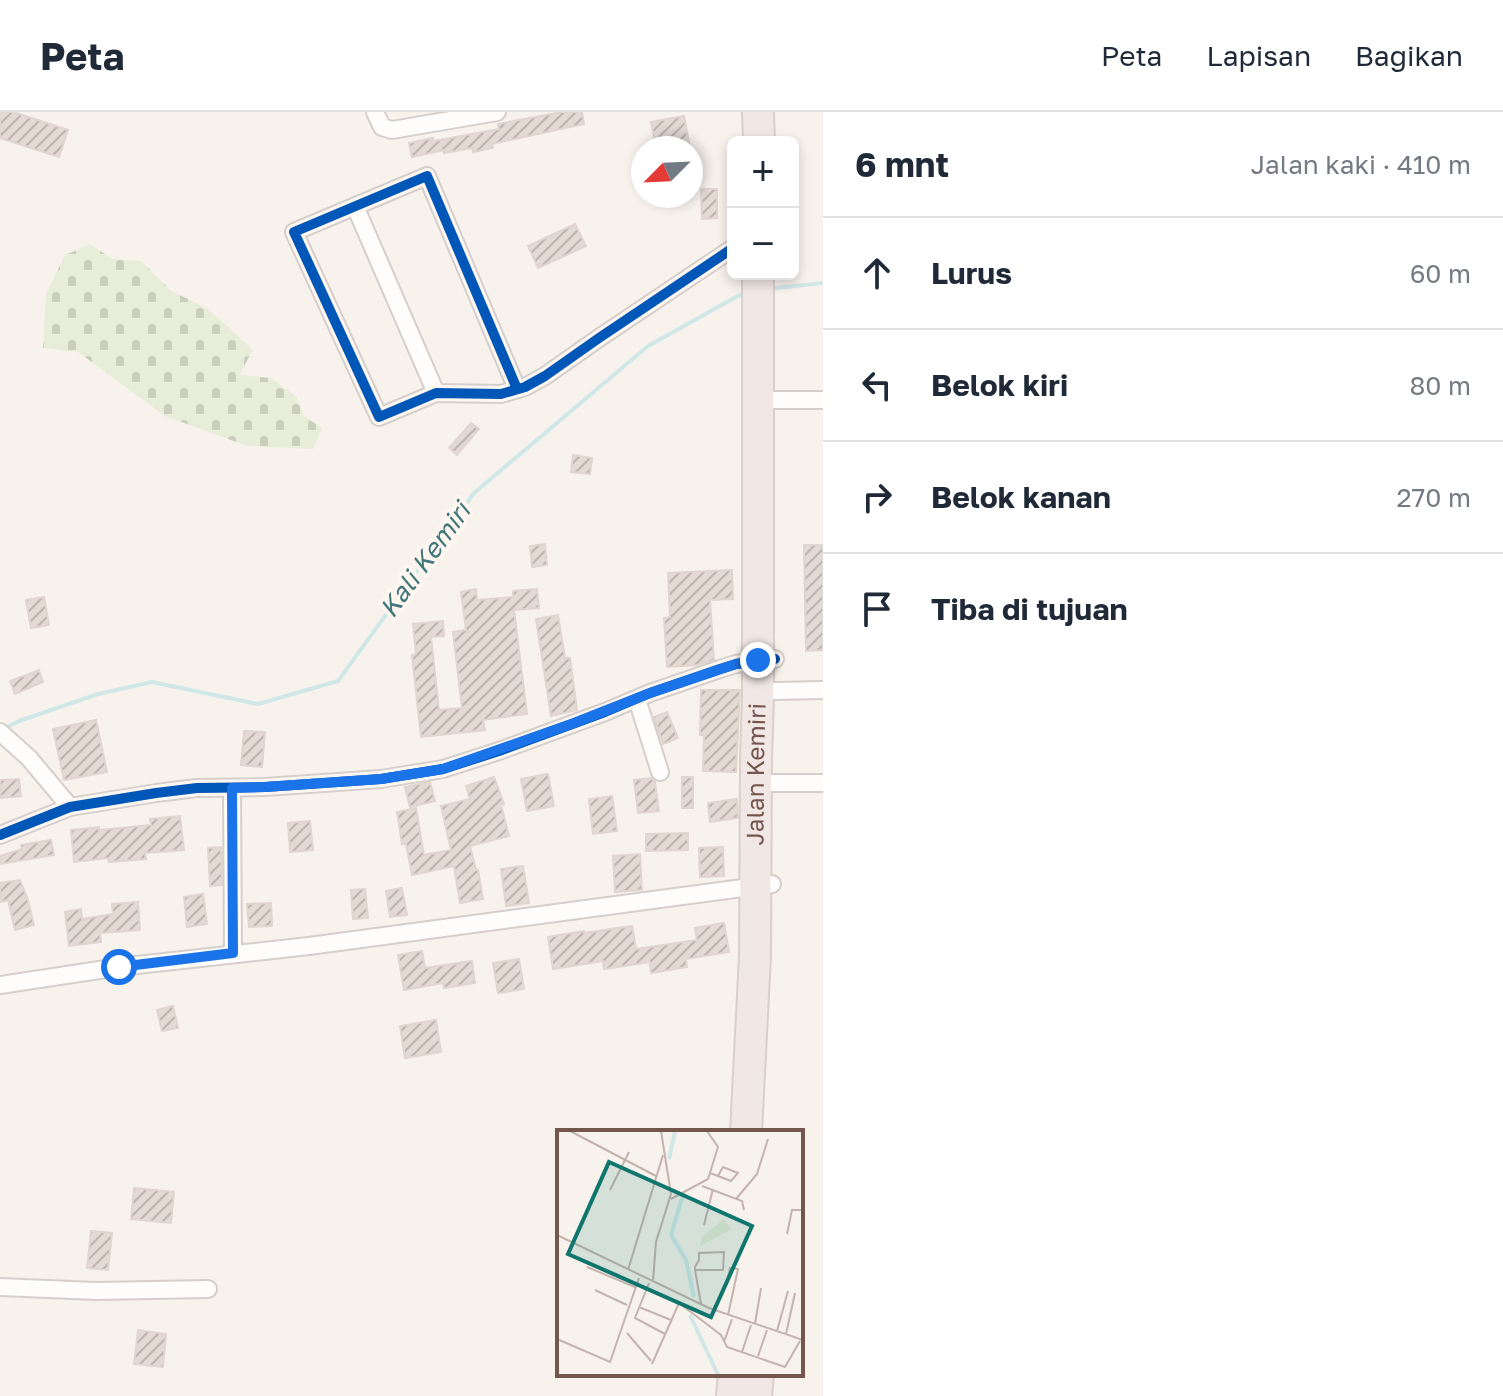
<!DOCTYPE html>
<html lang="id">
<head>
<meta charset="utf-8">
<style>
	body { margin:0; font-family:"Golos Text",sans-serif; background:#f6f6f7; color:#1f2937 }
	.controls { position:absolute; right:24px; top:24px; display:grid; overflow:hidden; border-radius:12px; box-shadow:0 4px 12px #0003 }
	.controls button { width:72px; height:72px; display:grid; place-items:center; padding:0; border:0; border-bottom:2px solid #e0e1e3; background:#fff; color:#1f2937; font:40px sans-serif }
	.compass { position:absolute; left:631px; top:24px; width:72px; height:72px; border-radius:50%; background:#fff; box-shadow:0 4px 12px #0003; rotate:246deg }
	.stop { position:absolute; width:24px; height:24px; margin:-18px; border:6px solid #1a73e8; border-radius:50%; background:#fff }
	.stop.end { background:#1a73e8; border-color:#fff; box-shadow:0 2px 8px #0008 }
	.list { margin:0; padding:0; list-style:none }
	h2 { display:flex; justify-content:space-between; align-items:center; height:104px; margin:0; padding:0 32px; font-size:34px }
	h2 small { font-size:26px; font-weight:400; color:#747a83 }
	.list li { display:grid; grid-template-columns:52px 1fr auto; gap:24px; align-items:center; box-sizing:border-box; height:112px; padding:0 32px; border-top:2px solid #e0e1e3 }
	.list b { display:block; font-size:30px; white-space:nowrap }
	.list em { font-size:26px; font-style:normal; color:#747a83 }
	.icon { flex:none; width:44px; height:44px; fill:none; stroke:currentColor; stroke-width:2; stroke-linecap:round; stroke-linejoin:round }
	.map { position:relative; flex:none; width:823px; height:1284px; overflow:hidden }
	header { display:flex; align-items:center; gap:48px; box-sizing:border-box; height:112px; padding:0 40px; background:#fff; border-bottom:2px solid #e0e1e3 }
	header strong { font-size:38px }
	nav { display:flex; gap:44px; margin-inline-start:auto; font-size:28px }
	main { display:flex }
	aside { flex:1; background:#fff }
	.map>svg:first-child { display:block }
</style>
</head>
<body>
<header>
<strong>Peta</strong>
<nav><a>Peta</a><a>Lapisan</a><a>Bagikan</a></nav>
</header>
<main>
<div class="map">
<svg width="823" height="1284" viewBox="0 0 823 1284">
	<defs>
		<pattern id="cemetery-stones" width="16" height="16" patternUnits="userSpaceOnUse" patternTransform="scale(2)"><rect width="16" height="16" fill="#e7edd8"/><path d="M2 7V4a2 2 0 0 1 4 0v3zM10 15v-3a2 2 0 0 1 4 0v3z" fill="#cacdbb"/></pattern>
		<pattern id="building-hatch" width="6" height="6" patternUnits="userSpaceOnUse" patternTransform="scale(2)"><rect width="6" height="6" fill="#e4dad4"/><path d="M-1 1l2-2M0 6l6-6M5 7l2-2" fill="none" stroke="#bdb4ae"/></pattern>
	</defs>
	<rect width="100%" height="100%" fill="#f8f2ed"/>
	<!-- cemetery -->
	<path fill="url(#cemetery-stones)" d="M 90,132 L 112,147 L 141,149 L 171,179 L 207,196 L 253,238 L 239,263 L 271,266 L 296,284 L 304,304 L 322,316 L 313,337 L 247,334 L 165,304 L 78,240 L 43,236 L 46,182 L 65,143 Z"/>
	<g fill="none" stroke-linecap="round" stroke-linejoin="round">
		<!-- stream -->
		<path stroke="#cfe8e7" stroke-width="4" d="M 768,177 L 823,171
			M 6,616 L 19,609 L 98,582 L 152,570 L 258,592 L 338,569 L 474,381 L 648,234 L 747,179"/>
	</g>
	<!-- building -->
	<path fill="url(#building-hatch)" stroke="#e0d5cf" stroke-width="2" d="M 0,0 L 13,0 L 68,18 L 59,45 L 0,26 Z
		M 562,0 L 582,0 L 584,12 L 492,32 L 493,36 L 473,40 L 472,36 L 444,41 L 444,38 L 412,45 L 409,31 L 433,26 L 434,29 L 499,17 L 498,12 Z
		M 684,4 L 690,36 L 656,36 L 651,10 Z
		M 701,77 L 717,77 L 717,106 L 702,107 Z
		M 575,112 L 586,134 L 538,156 L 528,134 Z
		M 471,311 L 479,317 L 457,343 L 449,336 Z
		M 573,343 L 592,346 L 590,362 L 571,360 Z
		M 545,432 L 547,453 L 532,455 L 530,434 Z
		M 804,433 L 823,433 L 823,538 L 806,539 Z
		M 732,458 L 733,487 L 710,488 L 714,548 L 697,553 L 667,555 L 664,506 L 670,505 L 668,461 Z
		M 476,477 L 477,488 L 513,485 L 513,479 L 537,477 L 539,496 L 514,498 L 527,602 L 483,608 L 485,618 L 421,625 L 412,543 L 416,542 L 413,512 L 443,509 L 444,524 L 431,525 L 439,598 L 462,596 L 453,520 L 466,518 L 461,480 Z
		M 44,485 L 49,513 L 31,516 L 26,488 Z
		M 558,503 L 565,546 L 570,546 L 577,598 L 551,604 L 536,507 Z
		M 39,558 L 43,570 L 15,582 L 10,569 Z
		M 701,578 L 740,578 L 736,660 L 703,659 L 704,623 L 700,623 Z
		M 667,600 L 678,626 L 663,632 L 654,605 Z
		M 96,608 L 107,660 L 64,668 L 53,617 Z
		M 244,619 L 265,620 L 262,655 L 241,653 Z
		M 548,662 L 554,694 L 527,699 L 521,667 Z
		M 494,665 L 504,692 L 501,693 L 509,724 L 470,734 L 476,758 L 478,758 L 483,787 L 460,791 L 454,754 L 412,763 L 406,732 L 402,732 L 397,700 L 416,696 L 424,743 L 451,738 L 441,694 L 470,687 L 466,674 Z
		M 682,665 L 693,665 L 693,696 L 682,696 Z
		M 651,666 L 655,670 L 659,699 L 638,701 L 634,668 Z
		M 19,667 L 21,684 L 1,686 L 0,668 Z
		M 430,670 L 435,689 L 410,695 L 405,675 Z
		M 612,684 L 617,719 L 593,722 L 589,687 Z
		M 737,687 L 738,706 L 710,710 L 708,691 Z
		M 180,704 L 184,738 L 145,741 L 146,747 L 109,750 L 108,746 L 74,750 L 71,718 L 99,715 L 99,718 L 151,713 L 150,707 Z
		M 310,709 L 313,738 L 290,740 L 288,711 Z
		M 688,721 L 688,738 L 646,739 L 646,722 Z
		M 51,728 L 54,743 L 0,752 L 0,744 L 22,737 L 21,733 Z
		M 221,735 L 222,773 L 210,774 L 208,736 Z
		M 723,735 L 724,764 L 700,765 L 699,736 Z
		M 640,742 L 642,778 L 615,780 L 613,744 Z
		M 523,754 L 529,791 L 506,794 L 501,757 Z
		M 20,768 L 28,788 L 34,813 L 15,818 L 8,788 L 0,790 L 0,771 Z
		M 402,776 L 407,803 L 390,805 L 386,779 Z
		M 365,777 L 368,806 L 353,807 L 351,778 Z
		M 203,782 L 207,812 L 187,815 L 184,785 Z
		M 138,790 L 140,818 L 100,821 L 101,830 L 69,834 L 65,800 L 81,797 L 82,807 L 113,802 L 112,792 Z
		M 271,791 L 272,814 L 249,815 L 247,792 Z
		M 724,811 L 729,840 L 686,847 L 687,855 L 651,861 L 650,850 L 604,857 L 603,849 L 553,857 L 548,825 L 584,819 L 584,821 L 632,814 L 636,837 L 697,828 L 695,816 Z
		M 422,839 L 425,856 L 472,849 L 475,871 L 444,876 L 443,871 L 404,878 L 398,843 Z
		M 519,847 L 524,877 L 498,881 L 493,851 Z
		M 173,894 L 178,916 L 162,919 L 157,898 Z
		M 436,908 L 441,940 L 405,946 L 400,914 Z
		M 134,1076 L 174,1080 L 171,1111 L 131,1107 Z
		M 91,1119 L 112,1121 L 108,1158 L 87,1156 Z
		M 138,1218 L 166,1222 L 163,1255 L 134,1252 Z"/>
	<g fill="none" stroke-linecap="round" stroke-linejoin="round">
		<!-- street casing -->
		<g stroke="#d6ceca" stroke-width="20">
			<path id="street" d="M 375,0 L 382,15 L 392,18 L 497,0
				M 355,94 L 436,281
				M 517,277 L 427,64 L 294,120 L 379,305 L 436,281 L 501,282 L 525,275 L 545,264 L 599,226 L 733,136
				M 758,288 L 823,288
				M 775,579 L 823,578
				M 637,587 L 660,660
				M 0,620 L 29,646 L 70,695
				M 773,671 L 823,671
				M 232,676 L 233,841
				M 0,723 L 70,695 L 156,681 L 197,676 L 265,675 L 338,670 L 381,667 L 443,657 L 499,639 L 605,600 L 650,581 L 720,557 L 736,552 L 775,547
				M 0,873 L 119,855 L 309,834 L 772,772
				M 0,1175 L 96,1179 L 208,1177"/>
		</g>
		<!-- highway casing -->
		<g stroke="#d9cfcb" stroke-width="34">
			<g id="highway">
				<path d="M 758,0 L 759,30"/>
				<path id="s1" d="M 746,1020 L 755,844 L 756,646 L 758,584 L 758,162"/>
				<path d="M 732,1284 L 734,1262"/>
				<path d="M 756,1284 L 758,1262"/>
			</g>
		</g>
		<!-- street -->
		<use href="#street" stroke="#fefdfc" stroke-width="16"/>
		<!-- highway -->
		<use href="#highway" stroke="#f1e8e5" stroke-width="30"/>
		<!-- cycleway casing -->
		<g stroke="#fef6ef" stroke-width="15">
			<path id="cycleway" d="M 517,277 L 427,64 L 294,120 L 379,305 L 436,281 L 501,282 L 525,275 L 545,264 L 599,226 L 733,136
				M 0,723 L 70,695 L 156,681 L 197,676 L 265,675 L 338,670 L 381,667 L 443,657 L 499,639 L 605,600 L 650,581 L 720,557 L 736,552 L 775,547"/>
		</g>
		<!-- cycleway -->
		<use href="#cycleway" stroke="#0057b8" stroke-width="10"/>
	</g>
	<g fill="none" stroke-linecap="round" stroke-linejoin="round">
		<!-- route -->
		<path stroke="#1a73e8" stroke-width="10" d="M 119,855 L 233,841 L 232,676 L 265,675 L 381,667 L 443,657 L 574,611 L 650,581 L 736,552 L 758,548"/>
	</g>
	<g text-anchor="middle" stroke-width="8" stroke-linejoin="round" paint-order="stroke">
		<!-- street labels -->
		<g font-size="24" fill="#75564d" stroke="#fef6ef">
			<text dy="8" stroke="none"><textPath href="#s1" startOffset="358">Jalan Kemiri</textPath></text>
		</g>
		<!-- water labels -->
		<g font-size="26" font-style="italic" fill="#40777a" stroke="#fef6ef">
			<text transform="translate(425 448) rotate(-54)" y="9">Kali Kemiri</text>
		</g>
	</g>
	<!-- overview -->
	<g transform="translate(557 1018)">
		<rect width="246" height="246" fill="#f8f2ed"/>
		<path d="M 166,89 L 175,99 L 143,116 L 145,107 Z" fill="#e7edd8"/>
		<path fill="none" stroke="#cfe8e7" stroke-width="4" d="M 112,29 L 118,1M 126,65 L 114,105 L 129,130 L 137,167M 133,185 L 161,245"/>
		<path fill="none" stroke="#c4b4ad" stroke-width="2" d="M 13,1 L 99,46M 153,43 L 174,51 L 181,43 L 166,37 L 161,46M 145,56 L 185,71 L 187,80M 53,60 L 72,22M 114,69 L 151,49 L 161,17 L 150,1M 179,69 L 200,44 L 211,9M 147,95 L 156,59M 230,104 L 235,80 L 246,80M 0,105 L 152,178 L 246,210M 30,137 L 78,157M 71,140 L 106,25M 138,140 L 166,140 L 167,122 L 142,123 L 142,130 L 138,137 L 138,140 L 144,174M 96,151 L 99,112 L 114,64 L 104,1M 92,153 L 78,188 L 108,204M 169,156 L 173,138 L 181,139 L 171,185M 38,160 L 70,175M 122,173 L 164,205 L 170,217 L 228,237 L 243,211M 82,177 L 114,190M 198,194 L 204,158M 220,201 L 231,161M 70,203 L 94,231M 229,204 L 238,163M 0,209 L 53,232 L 82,148M 167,212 L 175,189M 185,222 L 194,195M 201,226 L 210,200M 95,234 L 122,173"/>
		<path fill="#0f766e" fill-opacity="0.15" stroke="#0f766e" stroke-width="4" d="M 52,32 L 195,96 L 154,187 L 11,124 Z"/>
		<rect width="246" height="246" fill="none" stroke="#75564d" stroke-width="4"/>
	</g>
</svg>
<div class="controls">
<button>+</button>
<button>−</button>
</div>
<svg class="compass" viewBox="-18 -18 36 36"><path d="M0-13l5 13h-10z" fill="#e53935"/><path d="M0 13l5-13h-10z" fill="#747a83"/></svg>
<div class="stop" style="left:119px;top:855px"></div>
<div class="stop end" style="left:758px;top:548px"></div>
</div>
<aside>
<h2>6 mnt<small>Jalan kaki · 410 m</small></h2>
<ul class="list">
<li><svg class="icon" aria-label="ahead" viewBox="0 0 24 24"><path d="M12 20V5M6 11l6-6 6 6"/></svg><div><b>Lurus</b></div><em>60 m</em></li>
<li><svg class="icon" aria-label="left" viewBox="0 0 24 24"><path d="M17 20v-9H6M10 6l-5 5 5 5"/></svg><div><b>Belok kiri</b></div><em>80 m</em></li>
<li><svg class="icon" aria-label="right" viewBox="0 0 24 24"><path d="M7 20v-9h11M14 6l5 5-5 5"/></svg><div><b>Belok kanan</b></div><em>270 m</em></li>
<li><svg class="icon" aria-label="arrive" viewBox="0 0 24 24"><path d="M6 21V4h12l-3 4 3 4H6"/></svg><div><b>Tiba di tujuan</b></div></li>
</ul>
</aside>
</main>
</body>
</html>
